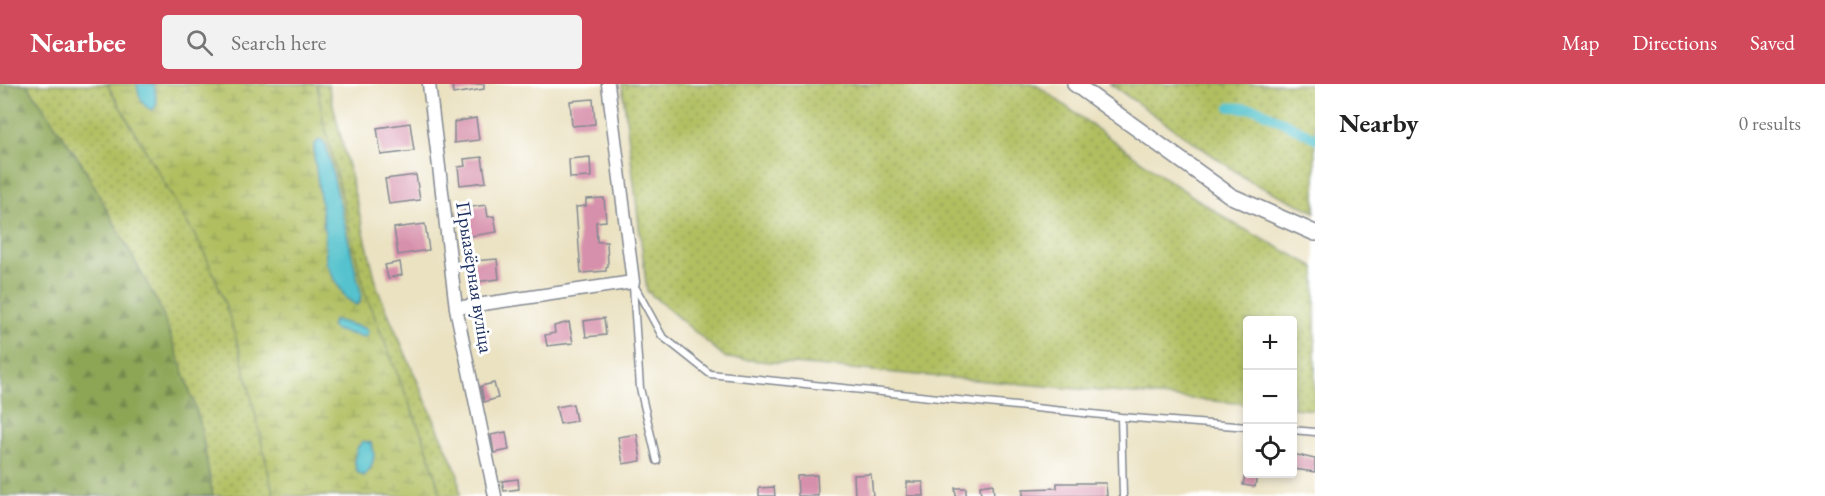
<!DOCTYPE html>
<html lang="en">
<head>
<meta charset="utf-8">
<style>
	body { margin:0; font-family:"EB Garamond",serif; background:#f2f2f2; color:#222 }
	.controls { position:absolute; right:18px; bottom:18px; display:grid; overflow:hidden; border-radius:6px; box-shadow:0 3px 9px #0003 }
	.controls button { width:54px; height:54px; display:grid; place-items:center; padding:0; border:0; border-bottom:2px solid #e0e0e0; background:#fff; color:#222; font:30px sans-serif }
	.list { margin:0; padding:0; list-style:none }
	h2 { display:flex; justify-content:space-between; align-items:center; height:78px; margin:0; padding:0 24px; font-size:26px }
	h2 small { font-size:20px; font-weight:400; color:#767676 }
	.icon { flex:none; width:33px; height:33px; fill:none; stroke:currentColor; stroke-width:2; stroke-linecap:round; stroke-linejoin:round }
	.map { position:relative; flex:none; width:1315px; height:412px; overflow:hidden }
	header { display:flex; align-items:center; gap:36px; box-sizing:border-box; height:84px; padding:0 30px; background:#d1495b; color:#fff }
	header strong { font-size:28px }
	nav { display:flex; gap:33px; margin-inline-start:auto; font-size:21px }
	.search { width:420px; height:54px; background:#f2f2f2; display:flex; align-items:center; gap:15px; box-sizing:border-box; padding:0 21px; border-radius:6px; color:#767676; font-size:22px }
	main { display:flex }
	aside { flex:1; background:#fff }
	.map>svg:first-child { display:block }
</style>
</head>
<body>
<header>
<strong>Nearbee</strong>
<div class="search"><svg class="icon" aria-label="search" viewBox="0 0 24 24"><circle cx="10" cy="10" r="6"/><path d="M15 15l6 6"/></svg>Search here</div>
<nav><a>Map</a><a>Directions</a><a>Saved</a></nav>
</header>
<main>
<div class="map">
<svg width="1315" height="412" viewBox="0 0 1315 412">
	<defs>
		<pattern id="grass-dots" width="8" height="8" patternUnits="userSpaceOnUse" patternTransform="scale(1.5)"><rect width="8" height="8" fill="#b1bf61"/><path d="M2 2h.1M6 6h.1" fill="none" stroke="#8f9c53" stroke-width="1.8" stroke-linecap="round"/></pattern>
		<pattern id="forest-firs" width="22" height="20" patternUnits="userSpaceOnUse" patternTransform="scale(1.5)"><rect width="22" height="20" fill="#8ca657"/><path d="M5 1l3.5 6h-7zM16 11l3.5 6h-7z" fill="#72884b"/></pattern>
		<pattern id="wetland-marsh" width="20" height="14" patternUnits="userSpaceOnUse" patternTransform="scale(1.5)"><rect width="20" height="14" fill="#b1bf61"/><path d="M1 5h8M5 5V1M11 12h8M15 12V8" fill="none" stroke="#8f9c53"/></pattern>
	</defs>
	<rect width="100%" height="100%" fill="#fff"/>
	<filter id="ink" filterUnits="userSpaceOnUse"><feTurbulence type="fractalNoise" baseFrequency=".0167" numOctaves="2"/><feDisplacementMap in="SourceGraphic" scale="12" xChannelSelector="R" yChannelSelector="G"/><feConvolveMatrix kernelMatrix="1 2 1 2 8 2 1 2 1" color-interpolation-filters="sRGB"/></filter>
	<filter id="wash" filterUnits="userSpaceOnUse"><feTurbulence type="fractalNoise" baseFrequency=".008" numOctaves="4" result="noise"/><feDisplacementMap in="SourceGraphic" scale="24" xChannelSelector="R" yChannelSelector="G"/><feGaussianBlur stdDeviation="1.35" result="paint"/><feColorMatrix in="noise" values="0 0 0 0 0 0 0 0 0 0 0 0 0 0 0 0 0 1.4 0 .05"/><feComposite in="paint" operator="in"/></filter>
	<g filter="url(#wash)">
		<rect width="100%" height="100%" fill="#ebe2c2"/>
		<!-- grass -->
		<path fill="url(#grass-dots)" stroke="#667760" stroke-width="1.5" d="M 0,0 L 328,0 L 378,206 L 458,391 L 460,412 L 0,412 Z
			M 622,0 L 1035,0 L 1165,94 L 1233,139 L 1315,183 L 1315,326 L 1293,324 L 1292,237 L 1248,237 L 1247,320 L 726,274 L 647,207 Z
			M 1110,0 L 1315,0 L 1315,128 L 1251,98 Z"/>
		<!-- forest -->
		<path fill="url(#forest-firs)" stroke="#546a5a" stroke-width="1.5" d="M 0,0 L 27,0 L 82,80 L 160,223 L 183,286 L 200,338 L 213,412 L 0,412 L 0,48 L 2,45 Z"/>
		<!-- wetland -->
		<path fill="url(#wetland-marsh)" stroke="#667760" stroke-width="1.5" d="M 107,0 L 317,0 L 323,35 L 365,209 L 426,361 L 441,412 L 274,412 C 254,329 240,243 203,166 Z"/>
		<!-- water -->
		<path fill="#55c2cd" stroke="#387896" stroke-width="1.5" d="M 137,0 L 154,0 L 157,20 L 153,26 C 142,24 138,10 137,0 Z
			M 319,56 L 322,56 L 326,61 L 361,209 L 360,218 L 356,221 L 346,214 L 334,195 L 326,178 L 325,148 L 314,71 L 314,61 Z
			M 334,236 L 365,244 L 368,247 L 367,252 L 363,253 L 335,246 L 331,242 Z
			M 363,357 L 371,359 C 377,369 373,385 364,392 L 357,388 C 353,377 354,365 363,357 Z"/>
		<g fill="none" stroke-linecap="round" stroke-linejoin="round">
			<!-- canal -->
			<path stroke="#55c2cd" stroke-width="10" d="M 1230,23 L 1257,25 L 1315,54"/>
		</g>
		<g id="blocks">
			<!-- building -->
			<path fill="#d790ab" d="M 452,0 L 484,0 L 484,5 L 453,10 Z
				M 593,15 L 595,40 L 572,42 L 570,17 Z
				M 476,34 L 479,56 L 454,59 L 454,38 Z
				M 410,39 L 414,67 L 381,71 L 377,44 Z
				M 482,73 L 486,98 L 460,101 L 458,83 L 465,82 L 464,75 Z
				M 590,73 L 591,93 L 570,94 L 569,75 Z
				M 416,91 L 420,116 L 389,120 L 385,95 Z
				M 604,114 L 606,137 L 596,138 L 597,158 L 607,158 L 608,182 L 606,183 L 606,187 L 581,189 L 576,123 L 586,122 L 586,115 Z
				M 486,121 L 488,133 L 494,132 L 497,148 L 465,153 L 463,137 L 466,136 L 464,124 Z
				M 425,140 L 429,166 L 398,171 L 394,144 Z
				M 497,175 L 499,195 L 475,198 L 473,177 Z
				M 400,178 L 402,191 L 388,194 L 385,181 Z
				M 604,234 L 606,251 L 586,253 L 584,237 Z
				M 569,238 L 573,259 L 547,262 L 545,251 L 555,249 L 554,242 Z
				M 494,299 L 498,314 L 484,318 L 481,302 Z
				M 573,320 L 576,337 L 560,340 L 556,323 Z
				M 506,348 L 509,366 L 494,369 L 491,351 Z
				M 637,350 L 641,377 L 623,380 L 618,353 Z
				M 1293,370 L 1315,375 L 1315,388 L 1293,385 Z
				M 871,390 L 873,412 L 855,412 L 854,391 Z
				M 1245,390 L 1257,390 L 1255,403 L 1243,401 Z
				M 817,391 L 818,412 L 798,412 L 797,392 Z
				M 518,395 L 519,405 L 504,407 L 502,397 Z
				M 907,398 L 923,398 L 924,412 L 907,412 Z
				M 1057,399 L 1106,399 L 1107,412 L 1023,412 L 1023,405 L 1057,404 Z
				M 993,400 L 994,412 L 981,412 L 980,402 Z
				M 774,403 L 775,412 L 759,412 L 759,404 Z
				M 955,404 L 966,404 L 966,412 L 956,412 Z"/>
		</g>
	</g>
	<g filter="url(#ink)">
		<use href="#blocks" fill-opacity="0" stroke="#838890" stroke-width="1.5"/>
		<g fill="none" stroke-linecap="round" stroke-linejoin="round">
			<!-- service casing -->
			<g stroke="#838890" stroke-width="9">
				<path id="service" d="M 633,199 L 662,252 L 710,290 L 1121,333 L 1248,343
					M 633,202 L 640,304 L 657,377
					M 1121,333 L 1123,412
					M 1292,346 L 1315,348"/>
			</g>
			<!-- minor casing -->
			<g stroke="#838890" stroke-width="15">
				<path id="minor" d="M 429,0 L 456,224 L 495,412
					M 456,224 L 633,198 L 608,0"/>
			</g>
			<!-- tertiary casing -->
			<g stroke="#838890" stroke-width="18">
				<path id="tertiary" d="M 1075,0 L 1231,112 L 1315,149"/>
			</g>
			<!-- service -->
			<use href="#service" stroke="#fff" stroke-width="6"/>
			<!-- minor -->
			<use href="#minor" stroke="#fff" stroke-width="12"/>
			<!-- tertiary -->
			<use href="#tertiary" stroke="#fff" stroke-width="15"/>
		</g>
	</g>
	<g text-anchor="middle" stroke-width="6" stroke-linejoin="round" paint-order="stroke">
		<!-- street labels -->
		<g font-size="20" fill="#1b2f5e" stroke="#fff">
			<text transform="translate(475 193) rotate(81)" y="7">Прыазёрная вуліца</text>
		</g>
	</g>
</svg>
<div class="controls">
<button>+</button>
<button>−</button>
<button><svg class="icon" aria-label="locate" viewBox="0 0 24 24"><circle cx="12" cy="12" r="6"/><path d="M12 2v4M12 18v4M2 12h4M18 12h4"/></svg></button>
</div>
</div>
<aside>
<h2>Nearby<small>0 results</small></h2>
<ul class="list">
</ul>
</aside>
</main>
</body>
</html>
